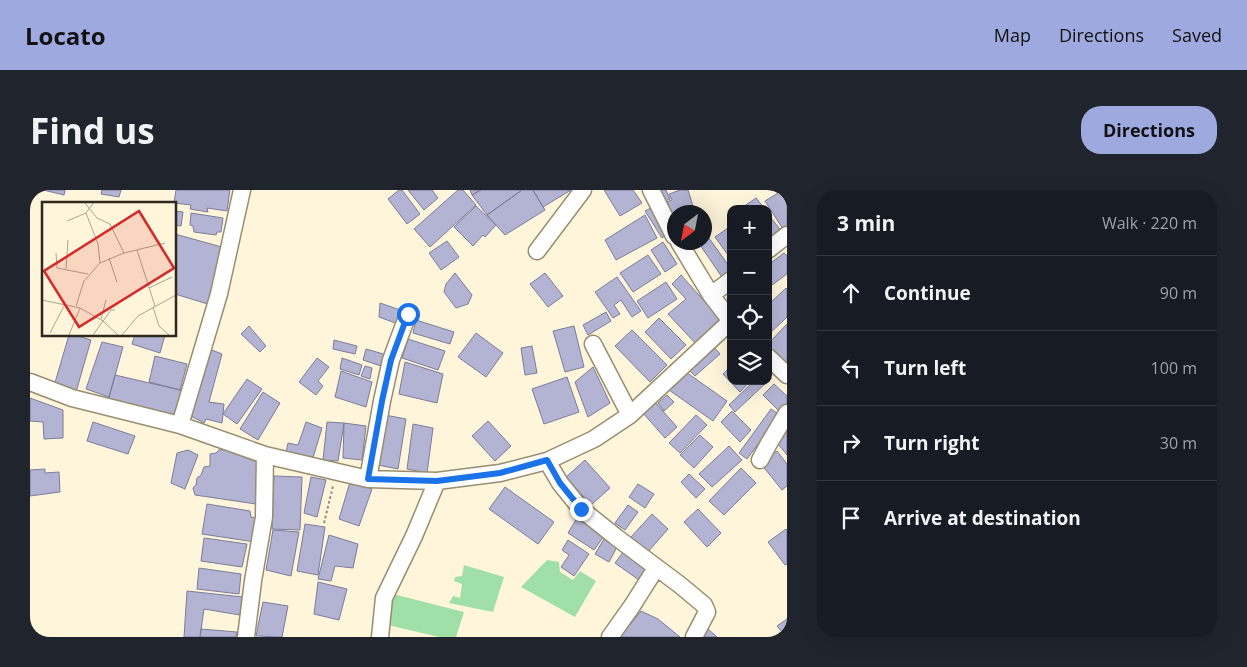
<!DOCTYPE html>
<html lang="en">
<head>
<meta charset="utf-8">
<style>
	body { margin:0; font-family:"Open Sans",sans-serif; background:#20242c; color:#f1f3f6 }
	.controls { position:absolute; right:15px; top:15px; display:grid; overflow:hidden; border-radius:10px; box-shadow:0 5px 20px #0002 }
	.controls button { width:45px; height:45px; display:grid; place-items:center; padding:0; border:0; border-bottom:1px solid #363941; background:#171b24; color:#f1f3f6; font:25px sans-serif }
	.compass { position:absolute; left:637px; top:15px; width:45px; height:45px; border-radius:50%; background:#171b24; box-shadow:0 5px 20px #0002; rotate:212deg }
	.stop { position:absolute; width:15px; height:15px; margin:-11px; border:4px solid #1a73e8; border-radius:50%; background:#fff }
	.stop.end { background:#1a73e8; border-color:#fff; box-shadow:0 1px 5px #0008 }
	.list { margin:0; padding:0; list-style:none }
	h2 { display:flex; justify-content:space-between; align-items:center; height:65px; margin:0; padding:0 20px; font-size:21px }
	h2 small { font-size:16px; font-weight:400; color:#9ea1a6 }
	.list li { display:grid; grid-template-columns:32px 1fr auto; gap:15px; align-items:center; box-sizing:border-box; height:75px; padding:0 20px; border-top:1px solid #363941 }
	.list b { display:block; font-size:19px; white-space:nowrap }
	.list em { font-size:16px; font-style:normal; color:#9ea1a6 }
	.icon { flex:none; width:28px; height:28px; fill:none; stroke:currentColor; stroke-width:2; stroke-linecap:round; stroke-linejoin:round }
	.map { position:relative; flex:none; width:757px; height:447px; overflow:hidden; border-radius:20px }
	header { display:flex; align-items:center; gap:30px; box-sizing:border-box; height:70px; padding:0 25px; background:#9eaadf; color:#111 }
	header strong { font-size:24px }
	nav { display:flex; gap:28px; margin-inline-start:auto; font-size:18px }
	.intro { display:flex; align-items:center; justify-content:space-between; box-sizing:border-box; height:120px; padding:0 30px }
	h1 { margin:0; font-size:35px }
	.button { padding:12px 22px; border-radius:20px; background:#9eaadf; color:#111; font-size:18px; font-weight:700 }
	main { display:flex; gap:30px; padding:0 30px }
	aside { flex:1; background:#171b24; border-radius:20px; box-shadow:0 5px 20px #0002 }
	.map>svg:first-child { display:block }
</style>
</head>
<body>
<header>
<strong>Locato</strong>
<nav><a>Map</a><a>Directions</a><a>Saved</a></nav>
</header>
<div class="intro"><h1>Find us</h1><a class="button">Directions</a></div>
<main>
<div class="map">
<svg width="757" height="447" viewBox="0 0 757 447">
	<rect width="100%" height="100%" fill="#fff5db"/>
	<!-- green -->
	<path fill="#a1dfa8" d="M 517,370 L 529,372 L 530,382 L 543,390 L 550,381 L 566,391 L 545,427 L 491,397 Z
		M 434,375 L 474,387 L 463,422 L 419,413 L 423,406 L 430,408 L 432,394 L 424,391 L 425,387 L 432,386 Z
		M 363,404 L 434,422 L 426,447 L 409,447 L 358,435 Z"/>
	<!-- building -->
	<path fill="#b3b4d4" stroke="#7b7c9a" d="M 13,0 L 35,0 L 34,5 Z
		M 72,0 L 91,0 L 89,7 L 71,4 Z
		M 146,0 L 200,0 L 197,21 L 177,18 L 178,22 L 160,19 L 161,15 L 144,13 Z
		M 369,0 L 372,0 L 390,24 L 377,34 L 358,9 Z
		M 378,0 L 402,0 L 408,8 L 394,20 Z
		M 428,0 L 433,0 L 446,15 L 400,57 L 384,39 Z
		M 440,0 L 451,0 L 442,5 Z
		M 450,0 L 492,0 L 457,25 L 442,5 Z
		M 492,0 L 503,0 L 515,20 L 475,45 L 457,25 Z
		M 503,0 L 541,0 L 513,17 Z
		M 574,0 L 603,0 L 612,13 L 590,26 Z
		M 628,0 L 636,0 L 640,9 L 633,12 Z
		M 650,0 L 658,0 L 663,16 L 641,24 L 637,12 L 642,10 L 639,4 Z
		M 753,0 L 757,6 L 757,41 L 755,42 L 735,11 Z
		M 726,8 L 735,19 L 714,19 L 713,17 Z
		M 446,16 L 466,35 L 455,47 L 453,45 L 443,56 L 424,37 Z
		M 625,16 L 641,41 L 632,48 L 615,21 Z
		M 145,21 L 153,22 L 151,36 L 145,35 Z
		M 161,23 L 193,28 L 191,42 L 187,42 L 186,45 L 164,42 L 163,36 L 160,35 Z
		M 738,24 L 752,42 L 738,51 Z
		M 615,25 L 627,48 L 586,70 L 575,50 Z
		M 701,36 L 701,69 L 685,47 Z
		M 674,41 L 701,79 L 701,85 L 694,90 L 668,52 L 674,52 Z
		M 145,44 L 199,59 L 181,115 L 145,104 Z
		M 417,51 L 429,67 L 411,80 L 399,63 Z
		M 633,52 L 647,74 L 635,82 L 621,60 Z
		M 754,63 L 757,66 L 757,84 L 738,98 L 738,75 Z
		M 618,65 L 631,84 L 603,102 L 590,83 Z
		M 425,83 L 442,105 L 438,114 L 426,118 L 414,102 L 416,94 Z
		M 515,83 L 533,106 L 518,117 L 500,94 Z
		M 651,85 L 692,131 L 666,154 L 638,124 L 656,109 L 642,94 Z
		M 587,87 L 611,121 L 602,127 L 591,110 L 584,115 L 590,124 L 583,128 L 565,102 Z
		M 636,92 L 647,109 L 618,128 L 607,111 Z
		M 756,98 L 757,99 L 757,127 L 738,145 L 738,115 Z
		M 350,113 L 373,121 L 368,134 L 349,127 Z
		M 576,122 L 581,131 L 558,145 L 553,135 Z
		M 629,128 L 656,155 L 641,169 L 615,142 Z
		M 386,130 L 424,142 L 420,154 L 383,143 Z
		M 757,134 L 757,175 L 738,161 L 738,154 Z
		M 219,136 L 236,156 L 230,162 L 211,144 Z
		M 544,136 L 554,177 L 535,182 L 523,141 Z
		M 602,140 L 637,175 L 620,192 L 585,156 Z
		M 446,143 L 473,163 L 456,187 L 428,167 Z
		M 39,145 L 45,145 L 61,150 L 46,202 L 24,196 Z
		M 105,145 L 135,145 L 130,163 L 102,154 Z
		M 378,149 L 415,161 L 408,180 L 372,168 Z
		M 304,150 L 327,156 L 325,164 L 303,159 Z
		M 72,152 L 93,157 L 79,207 L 56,199 Z
		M 502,156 L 507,183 L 495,185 L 491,158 Z
		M 683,156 L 690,164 L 665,186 L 658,179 Z
		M 177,158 L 192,164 L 179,212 L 194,214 L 192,233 L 176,229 L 174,233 L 157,224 Z
		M 336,159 L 357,165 L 354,177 L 333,170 Z
		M 125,166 L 157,174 L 150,200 L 119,192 Z
		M 287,168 L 299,177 L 288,191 L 293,196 L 286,205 L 269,192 Z
		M 312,168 L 332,175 L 329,185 L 310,179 Z
		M 375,172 L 413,184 L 407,213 L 369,204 Z
		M 335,176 L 342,178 L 340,189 L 331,186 Z
		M 701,176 L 701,191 L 720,191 L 710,202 L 693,184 Z
		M 563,177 L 580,213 L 558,227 L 545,192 Z
		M 653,180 L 697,211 L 683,231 L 639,200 Z
		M 311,181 L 342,192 L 336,217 L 305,207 Z
		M 85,185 L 150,200 L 154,199 L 146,227 L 78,211 Z
		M 537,187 L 549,222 L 514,234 L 502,199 Z
		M 217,189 L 232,199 L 207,234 L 193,224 Z
		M 724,191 L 738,191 L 705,222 L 699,215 Z
		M 744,194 L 757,206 L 757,217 L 751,223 L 733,205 Z
		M 233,202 L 250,213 L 228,250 L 210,239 Z
		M 637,205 L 644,212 L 634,221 L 628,213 Z
		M 0,208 L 33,220 L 33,248 L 14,249 L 13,232 L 0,231 Z
		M 625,212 L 647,237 L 635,248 L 613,223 Z
		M 741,219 L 750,225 L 717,269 L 709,263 Z
		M 702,221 L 721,240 L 710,252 L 691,232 Z
		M 355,225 L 376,229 L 368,279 L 348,275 Z
		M 666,225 L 677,235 L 650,263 L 639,253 Z
		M 757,228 L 757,265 L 744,249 Z
		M 458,231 L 481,256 L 465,271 L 442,246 Z
		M 63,232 L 105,246 L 98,264 L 57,251 Z
		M 276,232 L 292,238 L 282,271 L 256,263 L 258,253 L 268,255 Z
		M 297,232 L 314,233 L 308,271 L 293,270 Z
		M 314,233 L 336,236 L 332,270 L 313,268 Z
		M 383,234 L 403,238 L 397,283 L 377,279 Z
		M 670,245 L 683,257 L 664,278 L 650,265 Z
		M 699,256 L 712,270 L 682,297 L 669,284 Z
		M 198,259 L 222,270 L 230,271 L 226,314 L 165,305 L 163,298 L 166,295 L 167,288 L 171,285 L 174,277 L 180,276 L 180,264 L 186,263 L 189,260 Z
		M 158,260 L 168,265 L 155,299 L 141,293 L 147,263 Z
		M 747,261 L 757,274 L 757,296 L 752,300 L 731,274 Z
		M 555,270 L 580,298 L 561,315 L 536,287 Z
		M 711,278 L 726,293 L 694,325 L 679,311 Z
		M 15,279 L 15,283 L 29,282 L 30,302 L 0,306 L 0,280 Z
		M 659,284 L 675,299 L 666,308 L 651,292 Z
		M 244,286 L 272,287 L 270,340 L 242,339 Z
		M 281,287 L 296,290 L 287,327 L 274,323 Z
		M 320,292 L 342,299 L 329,336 L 309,329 Z
		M 608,294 L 624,304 L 615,318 L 599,307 Z
		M 475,297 L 524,332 L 508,354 L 459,319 Z
		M 177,314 L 220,321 L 221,327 L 227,328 L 225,352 L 172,344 Z
		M 598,315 L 608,322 L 595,340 L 585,333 Z
		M 668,319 L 691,343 L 677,357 L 654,332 Z
		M 622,324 L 638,339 L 617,363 L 601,347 Z
		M 547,328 L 574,346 L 564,360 L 538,343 Z
		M 275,334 L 295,337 L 288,385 L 267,381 Z
		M 756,339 L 757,341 L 757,374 L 755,375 L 738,352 Z
		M 243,340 L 269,342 L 261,386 L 236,380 Z
		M 299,345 L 328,354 L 323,378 L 305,376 L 301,391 L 288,389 Z
		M 174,348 L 217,354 L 212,377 L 171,371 Z
		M 574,349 L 587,357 L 579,372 L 565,364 Z
		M 538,350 L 559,364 L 544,386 L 531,377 L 539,365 L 532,360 Z
		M 594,361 L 618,378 L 609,390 L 585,373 Z
		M 169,378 L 211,384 L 209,404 L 167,399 Z
		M 288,392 L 317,399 L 309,430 L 284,424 Z
		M 157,401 L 213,407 L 210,425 L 174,419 L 170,447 L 154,447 Z
		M 233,412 L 258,416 L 252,447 L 226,446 Z
		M 611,421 L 628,429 L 650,447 L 590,447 Z
		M 757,429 L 757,447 L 756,447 L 747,436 Z
		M 171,439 L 207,442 L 206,447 L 170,447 Z
		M 678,439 L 687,447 L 670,447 Z"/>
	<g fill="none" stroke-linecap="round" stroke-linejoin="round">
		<!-- minor casing -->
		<g stroke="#988d6f" stroke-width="19">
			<path id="minor" d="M 621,0 L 644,46
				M 649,52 L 681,105 L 701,131
				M 738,60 L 757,45
				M 507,61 L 553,0
				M 681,105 L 701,90
				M 563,154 L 600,225
				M 738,167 L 757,185
				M 0,192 L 42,208 L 150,235 L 235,265 L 338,289 L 407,291 L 470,283 L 517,271 L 564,249 L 600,225 L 701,131
				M 150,235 L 189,104 L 212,0
				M 730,270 L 738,255 L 757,223
				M 517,271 L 530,293 L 551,319 L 586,347 L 650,395 L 674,415 L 677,422 L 664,447
				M 338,289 L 352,211 L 361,170 L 378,124
				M 216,447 L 223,391 L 234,327 L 235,265
				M 350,447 L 354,408 L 384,346 L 407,291
				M 580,447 L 602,416 L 626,378"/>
		</g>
		<!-- path -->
		<path stroke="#8e8774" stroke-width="2" stroke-dasharray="2.5 2.5" stroke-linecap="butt" d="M 294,333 L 303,296"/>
		<!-- minor -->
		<use href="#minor" stroke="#fff" stroke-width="16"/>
	</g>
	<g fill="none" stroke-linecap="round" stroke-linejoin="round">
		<!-- route -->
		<path stroke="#1a73e8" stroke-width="6" d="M 378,124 L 361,170 L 352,211 L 338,289 L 407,291 L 470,283 L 517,270 L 530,293 L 551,319"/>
	</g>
	<!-- overview -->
	<g transform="translate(12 12)">
		<rect width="134" height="134" fill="#fff5db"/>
		<path fill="none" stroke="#aba38f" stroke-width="1" d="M 42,0 L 55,16 L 68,22 L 82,51M 44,11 L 56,42 L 58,61M 25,19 L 44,11 L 52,0M 95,48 L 113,104M 14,51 L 15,66 L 46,72M 67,56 L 75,80M 24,67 L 26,38M 107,86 L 130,75M 0,98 L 38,106 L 61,119 L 76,133M 34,104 L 42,79 L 58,61 L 82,51 L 123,41M 111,105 L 117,124 L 127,133M 59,117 L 64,98M 8,131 L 23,102M 27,133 L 38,106M 51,133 L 69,108 L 73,108M 80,133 L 96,114 L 134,93"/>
		<path fill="#d62828" fill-opacity="0.15" stroke="#d62828" stroke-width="2.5" d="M 97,9 L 132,66 L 37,125 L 2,69 Z"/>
		<rect width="134" height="134" fill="none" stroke="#2d291c" stroke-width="2.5"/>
	</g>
</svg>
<div class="controls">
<button>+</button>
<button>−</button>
<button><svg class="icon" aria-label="locate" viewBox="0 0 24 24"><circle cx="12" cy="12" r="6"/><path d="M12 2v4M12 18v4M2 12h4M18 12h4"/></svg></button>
<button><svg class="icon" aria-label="layers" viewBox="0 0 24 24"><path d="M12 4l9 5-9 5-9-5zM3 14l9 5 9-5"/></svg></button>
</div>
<svg class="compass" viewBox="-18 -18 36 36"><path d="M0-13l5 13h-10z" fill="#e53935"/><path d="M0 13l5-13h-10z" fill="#9ea1a6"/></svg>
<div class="stop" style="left:378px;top:124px"></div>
<div class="stop end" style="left:551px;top:319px"></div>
</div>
<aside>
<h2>3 min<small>Walk · 220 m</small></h2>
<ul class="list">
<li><svg class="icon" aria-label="ahead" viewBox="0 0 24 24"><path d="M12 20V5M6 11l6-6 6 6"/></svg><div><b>Continue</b></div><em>90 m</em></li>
<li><svg class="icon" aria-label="left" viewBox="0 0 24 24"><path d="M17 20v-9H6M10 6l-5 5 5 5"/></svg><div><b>Turn left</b></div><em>100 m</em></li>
<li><svg class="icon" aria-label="right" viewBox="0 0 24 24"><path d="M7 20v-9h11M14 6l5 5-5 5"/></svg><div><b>Turn right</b></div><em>30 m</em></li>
<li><svg class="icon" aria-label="arrive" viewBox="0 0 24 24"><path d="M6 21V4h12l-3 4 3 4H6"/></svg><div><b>Arrive at destination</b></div></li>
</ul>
</aside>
</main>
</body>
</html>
